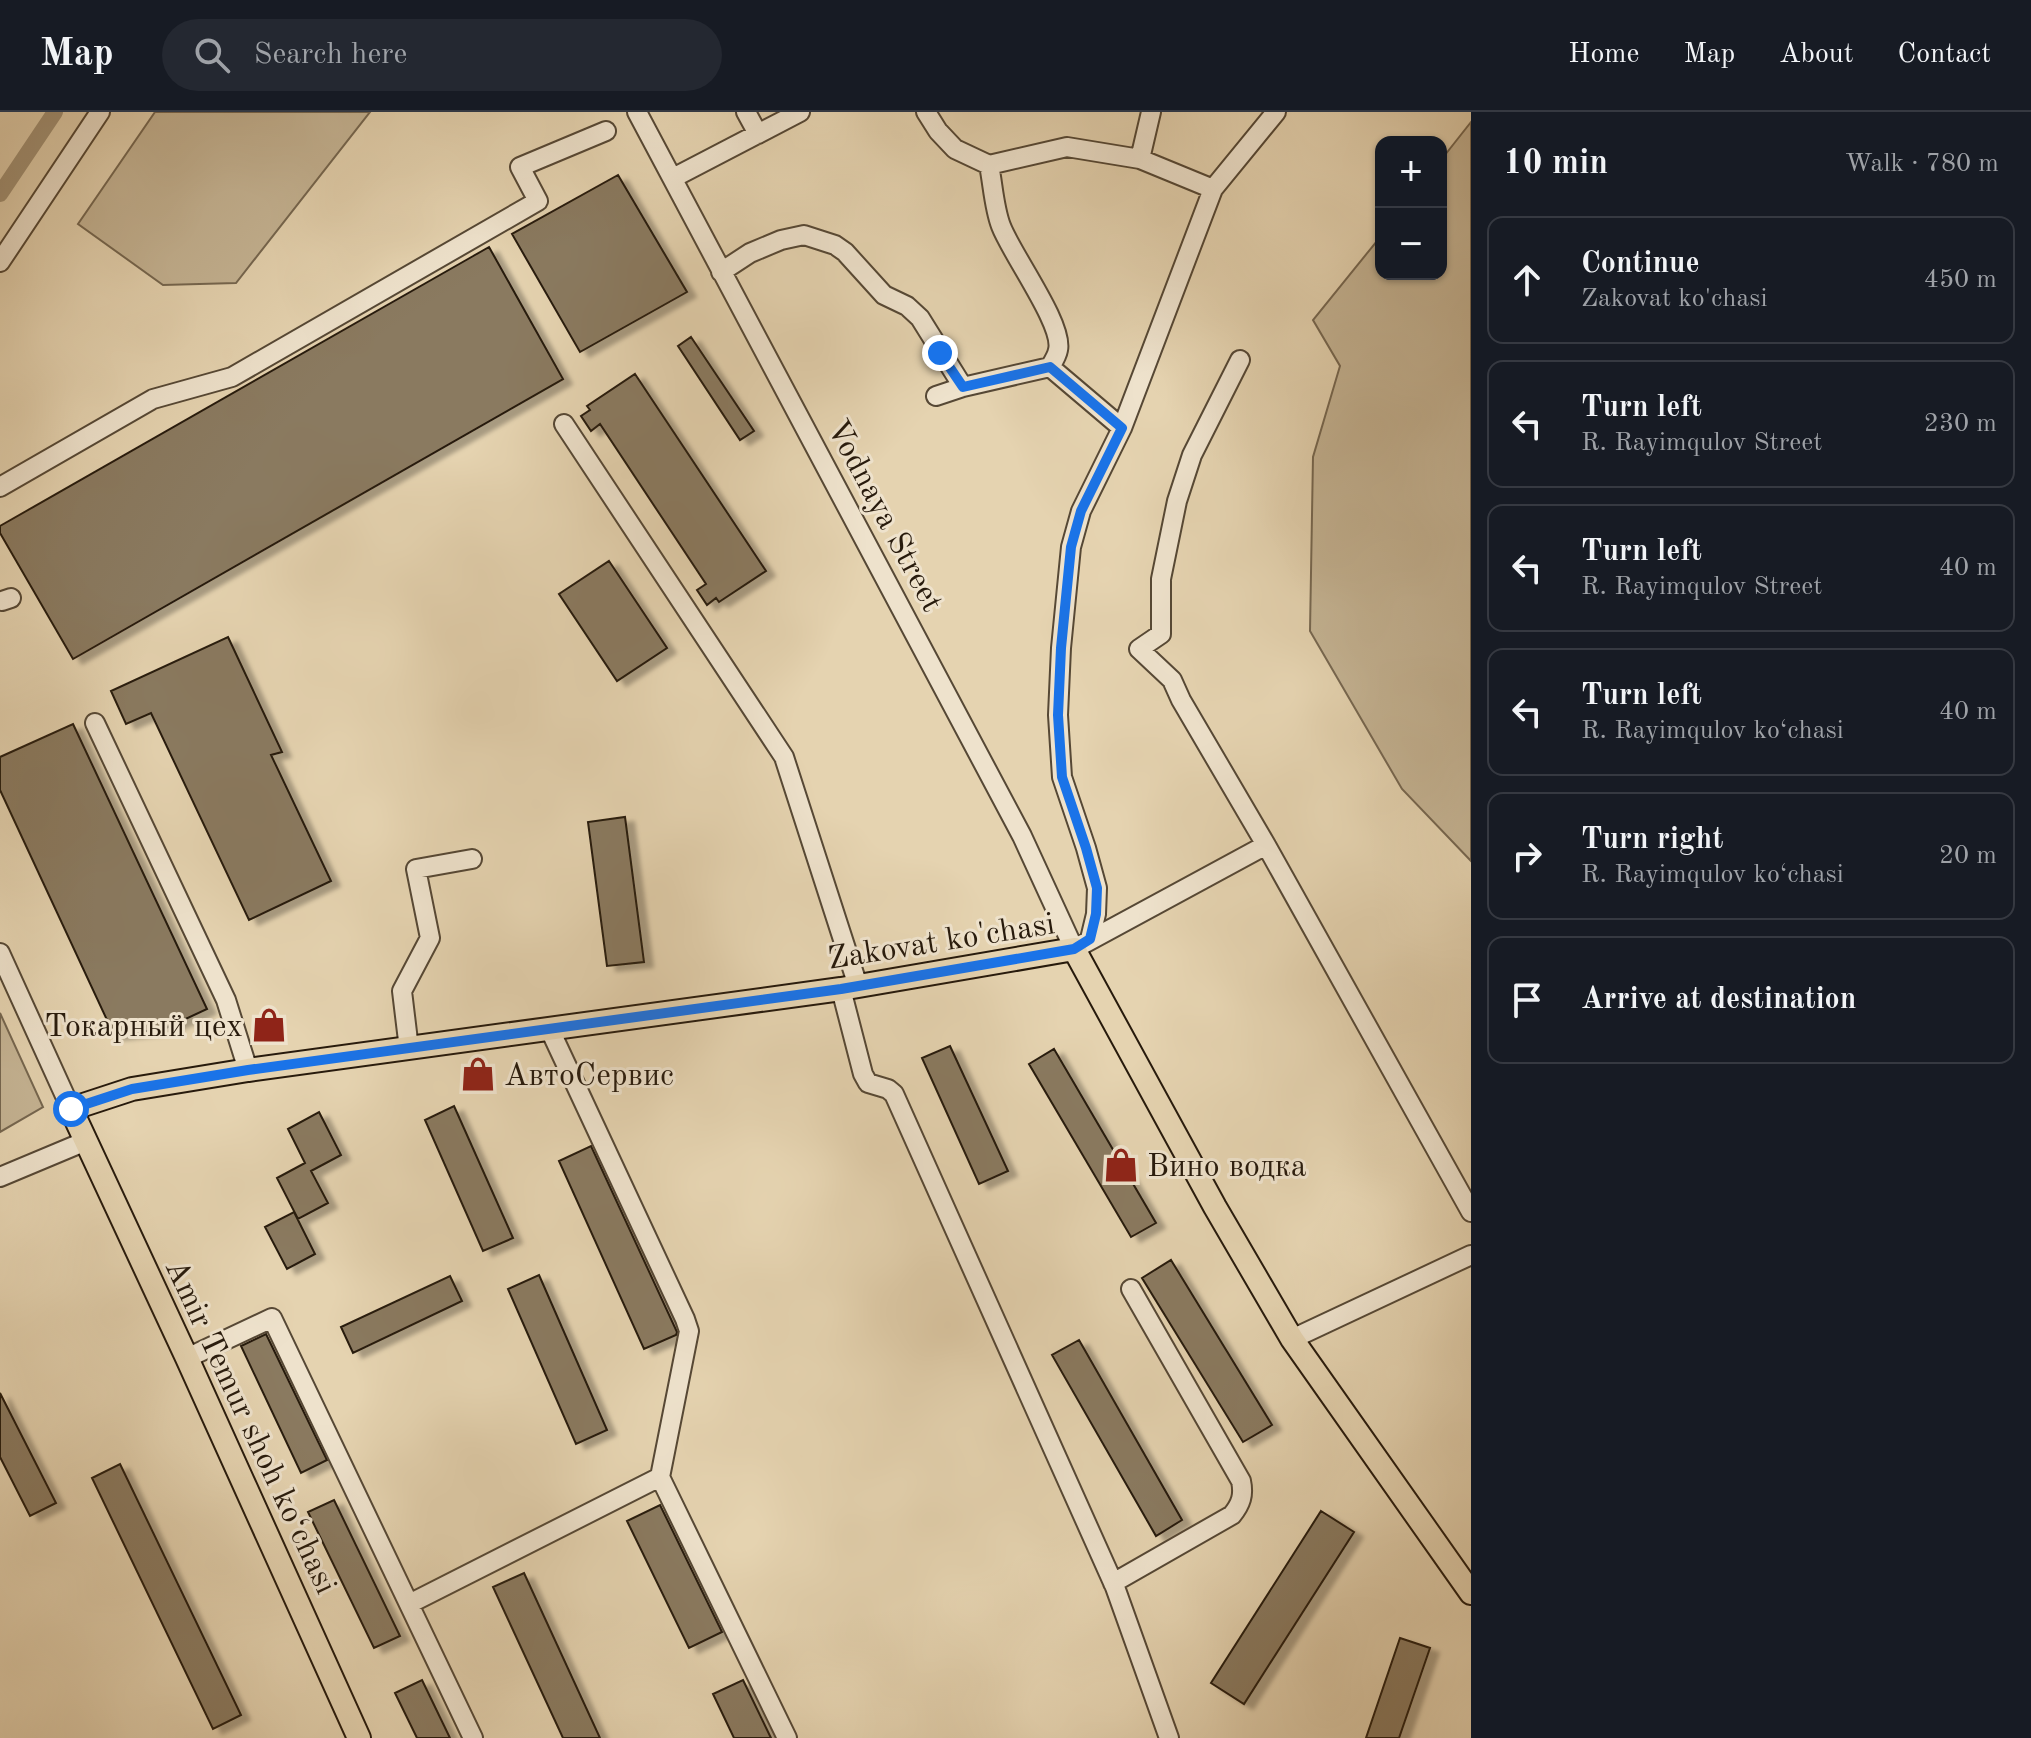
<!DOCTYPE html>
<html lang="en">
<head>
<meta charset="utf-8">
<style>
	body { margin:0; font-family:"Old Standard TT",serif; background:#242831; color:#f1f3f6 }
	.controls { position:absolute; right:24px; top:24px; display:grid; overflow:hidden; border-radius:16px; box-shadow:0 2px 6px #0004 }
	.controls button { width:72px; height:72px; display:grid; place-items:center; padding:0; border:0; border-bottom:2px solid #363941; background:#171b24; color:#f1f3f6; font:40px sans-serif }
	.stop { position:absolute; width:24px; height:24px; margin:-18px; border:6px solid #1a73e8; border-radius:50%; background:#fff }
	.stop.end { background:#1a73e8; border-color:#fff; box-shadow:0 2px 8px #0008 }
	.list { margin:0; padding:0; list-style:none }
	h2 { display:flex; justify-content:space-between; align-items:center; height:104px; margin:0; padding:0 32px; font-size:34px }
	h2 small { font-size:26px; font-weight:400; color:#9ea1a6 }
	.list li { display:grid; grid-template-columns:52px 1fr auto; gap:24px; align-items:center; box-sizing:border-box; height:128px; margin:0 16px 16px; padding:0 16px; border:2px solid #363941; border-radius:16px }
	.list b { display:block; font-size:30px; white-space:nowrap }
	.list p { margin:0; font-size:26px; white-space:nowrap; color:#9ea1a6 }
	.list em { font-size:26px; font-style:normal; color:#9ea1a6 }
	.icon { flex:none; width:44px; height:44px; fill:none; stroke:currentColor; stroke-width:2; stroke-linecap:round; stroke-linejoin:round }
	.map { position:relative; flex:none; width:1471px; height:1626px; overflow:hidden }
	header { display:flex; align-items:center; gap:48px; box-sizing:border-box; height:112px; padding:0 40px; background:#171b24; border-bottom:2px solid #363941 }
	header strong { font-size:38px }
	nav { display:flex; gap:44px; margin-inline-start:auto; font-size:28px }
	.search { width:560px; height:72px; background:#242831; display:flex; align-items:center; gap:20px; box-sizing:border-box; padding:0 28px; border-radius:44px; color:#9ea1a6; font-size:30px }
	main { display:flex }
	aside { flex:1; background:#171b24 }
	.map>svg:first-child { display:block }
</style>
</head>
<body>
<header>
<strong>Map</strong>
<div class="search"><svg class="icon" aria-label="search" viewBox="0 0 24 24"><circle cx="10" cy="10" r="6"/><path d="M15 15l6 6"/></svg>Search here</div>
<nav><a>Home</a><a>Map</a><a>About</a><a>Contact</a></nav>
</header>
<main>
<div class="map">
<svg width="1471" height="1626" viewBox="0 0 1471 1626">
	<defs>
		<filter id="shadow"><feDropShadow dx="9" dy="5" stdDeviation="2" flood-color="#0004"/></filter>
	</defs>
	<rect width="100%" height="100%" fill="#e5d3b0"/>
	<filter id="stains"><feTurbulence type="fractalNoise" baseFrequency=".0025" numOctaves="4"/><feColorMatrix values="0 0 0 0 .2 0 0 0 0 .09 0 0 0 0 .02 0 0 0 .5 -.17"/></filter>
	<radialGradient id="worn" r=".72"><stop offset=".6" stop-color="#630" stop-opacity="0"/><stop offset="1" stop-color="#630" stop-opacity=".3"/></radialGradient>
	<!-- green -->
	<path fill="#c5b494" stroke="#766750" stroke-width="2" d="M 155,0 L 370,0 L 236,171 L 163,173 L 78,112 Z
		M 1471,10 L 1471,749 L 1402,677 L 1310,519 L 1313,345 L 1340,254 L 1313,208 L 1381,124 L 1381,162 L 1441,162 L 1441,48 Z
		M 0,901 L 43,995 L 0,1020 Z"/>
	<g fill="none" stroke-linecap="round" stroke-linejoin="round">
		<!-- canal -->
		<path stroke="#a49478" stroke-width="16" d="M 0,82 L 55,0"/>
	</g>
	<!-- building -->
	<path fill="#8a7a61" stroke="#271a0c" stroke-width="2" filter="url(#shadow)" d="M 618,63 L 687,180 L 580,240 L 512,122 Z
		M 489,135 L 563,267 L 73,547 L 0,421 L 0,414 Z
		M 691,225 L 754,319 L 740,328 L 678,234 Z
		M 635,262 L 766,459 L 719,490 L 716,486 L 707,493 L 697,478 L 706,472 L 600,312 L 591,319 L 581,304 L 590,298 L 587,294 Z
		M 609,449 L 667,536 L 617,569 L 559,482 Z
		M 228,525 L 282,640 L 271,643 L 331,769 L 249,808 L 151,601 L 126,612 L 111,579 Z
		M 73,612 L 207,897 L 164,917 L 114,923 L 0,678 L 0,645 Z
		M 625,705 L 644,850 L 607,854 L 588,710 Z
		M 950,934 L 1008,1059 L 979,1072 L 922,946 Z
		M 1054,937 L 1156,1111 L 1131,1125 L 1029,952 Z
		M 454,994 L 513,1126 L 483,1139 L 425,1008 Z
		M 319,1000 L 341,1043 L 311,1059 L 328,1091 L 298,1107 L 277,1066 L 305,1051 L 288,1017 Z
		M 591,1034 L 677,1220 L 676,1223 L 644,1237 L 559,1049 Z
		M 294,1100 L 315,1142 L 287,1157 L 265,1115 Z
		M 1171,1148 L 1272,1313 L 1243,1330 L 1142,1166 Z
		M 539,1163 L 607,1318 L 576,1332 L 508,1177 Z
		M 450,1164 L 462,1189 L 353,1241 L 341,1215 Z
		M 266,1222 L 327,1348 L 301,1361 L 241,1234 Z
		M 1079,1228 L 1182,1408 L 1156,1424 L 1052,1243 Z
		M 0,1281 L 56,1391 L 30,1404 L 0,1345 Z
		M 120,1352 L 241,1603 L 213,1617 L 92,1366 Z
		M 334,1388 L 400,1524 L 374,1536 L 308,1400 Z
		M 660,1393 L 722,1520 L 689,1536 L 627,1409 Z
		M 1321,1399 L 1354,1420 L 1244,1592 L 1211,1571 Z
		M 524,1461 L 600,1626 L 563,1626 L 493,1475 Z
		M 1400,1526 L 1430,1536 L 1399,1626 L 1366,1626 Z
		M 422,1568 L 450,1626 L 417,1626 L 395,1581 Z
		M 743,1568 L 771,1626 L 734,1626 L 713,1582 Z"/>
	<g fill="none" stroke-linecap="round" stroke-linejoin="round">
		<!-- minor casing -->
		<g stroke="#564835" stroke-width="22">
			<path id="minor" d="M 637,0 L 1022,724 L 1074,837 L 1266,733
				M 746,0 L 758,22
				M 926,0 L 938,19 L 955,37 L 989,53 L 1067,35 L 1140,47 L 1213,77
				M 1140,47 L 1151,0
				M 989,53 C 993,73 994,96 1001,114 C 1012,143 1064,213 1058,238 C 1057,244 1053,250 1050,255 L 1122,316
				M 673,66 L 800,0
				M 0,150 L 100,0
				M 721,160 L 750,141 L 781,128 L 804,123 L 835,133 L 845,140 L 884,183 L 907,194 L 920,206 L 963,275
				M 1240,248 L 1192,343 L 1177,389 L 1161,467 L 1161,522 L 1139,537 L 1172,568 L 1181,588 L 1266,733 L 1471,1100
				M 936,284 L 963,275 L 1050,255
				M 564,312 L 784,645 L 858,874
				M 0,375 L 153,287 L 232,265 L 538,89 L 520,55 L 606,19
				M 2,489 L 11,486
				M 95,611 L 226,888 L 248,958
				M 1090,827 L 1096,802 L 1097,776 L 1086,736 L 1062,665 L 1058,603 L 1061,536 L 1071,435 L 1081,399 L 1122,316 L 1213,77 L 1276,0
				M 0,841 L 71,997
				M 841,877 L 863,962 L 868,971 L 888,977 L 894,982 L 1115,1475 L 1169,1626
				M 550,918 L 685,1207 L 689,1219 L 660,1365 L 787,1626
				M 409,937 L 402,879 L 430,826 L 416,757 L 472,747
				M 0,1065 L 86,1029
				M 1292,1227 L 1471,1143
				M 187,1246 L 272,1206 L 473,1626
				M 1113,1471 L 1232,1403 C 1241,1392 1244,1383 1241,1369 L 1131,1177
				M 409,1492 L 660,1365"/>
		</g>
		<!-- major casing -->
		<g stroke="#271a0c" stroke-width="26">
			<path id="major" d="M 359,1626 L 187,1246 L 71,997 L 132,977 L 248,958 L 841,877 L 1074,837 L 1215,1095 L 1292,1227 L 1471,1481"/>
		</g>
		<!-- minor -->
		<use href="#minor" stroke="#eee2cc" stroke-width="18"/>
		<!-- major -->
		<use href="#major" stroke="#e5d3b0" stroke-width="22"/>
	</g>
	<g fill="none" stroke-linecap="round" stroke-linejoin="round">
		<!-- route -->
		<path stroke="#1a73e8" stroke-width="10" d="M 71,997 L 132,977 L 248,958 L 841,877 L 1074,837 L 1090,827 L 1096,802 L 1097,776 L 1086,736 L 1062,665 L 1058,603 L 1061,536 L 1071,435 L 1081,399 L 1122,316 L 1050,255 L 963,275 L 940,241"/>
	</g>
	<!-- icons -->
	<defs>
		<g id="shop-bare" transform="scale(2.76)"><path d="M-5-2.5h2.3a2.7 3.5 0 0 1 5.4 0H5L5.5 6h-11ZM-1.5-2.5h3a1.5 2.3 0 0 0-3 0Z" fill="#8f2418" stroke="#eee2cc" stroke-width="2.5" paint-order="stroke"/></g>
	</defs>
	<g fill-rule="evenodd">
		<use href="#shop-bare" x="269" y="913"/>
		<use href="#shop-bare" x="478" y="962"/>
		<use href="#shop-bare" x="1121" y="1053"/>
	</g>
	<g text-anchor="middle" stroke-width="6" stroke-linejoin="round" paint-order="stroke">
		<!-- street labels -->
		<g font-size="32" fill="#271a0c" stroke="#eee2cc">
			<text transform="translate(886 403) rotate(62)" y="11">Vodnaya Street</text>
			<text transform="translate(941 828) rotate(-9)" y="11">Zakovat ko'chasi</text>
			<text transform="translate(252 1314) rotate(65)" y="11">Amir Temur shoh ko‘chasi</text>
		</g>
		<!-- poi labels -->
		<g font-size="32" fill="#271a0c" stroke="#eee2cc" text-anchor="start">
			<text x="243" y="924" text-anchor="end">Токарный цех</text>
			<text x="504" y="973">АвтоСервис</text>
			<text x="1147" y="1064">Вино водка</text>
		</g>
	</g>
	<rect width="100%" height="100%" filter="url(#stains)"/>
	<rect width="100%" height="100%" fill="url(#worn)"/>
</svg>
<div class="controls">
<button>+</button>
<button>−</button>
</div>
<div class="stop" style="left:71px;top:997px"></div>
<div class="stop end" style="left:940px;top:241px"></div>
</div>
<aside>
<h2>10 min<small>Walk · 780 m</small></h2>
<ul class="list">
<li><svg class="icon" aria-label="ahead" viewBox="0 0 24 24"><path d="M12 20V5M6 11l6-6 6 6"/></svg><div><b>Continue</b><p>Zakovat ko'chasi</p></div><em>450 m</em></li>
<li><svg class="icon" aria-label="left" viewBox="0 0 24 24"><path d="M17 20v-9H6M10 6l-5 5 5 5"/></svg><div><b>Turn left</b><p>R. Rayimqulov Street</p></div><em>230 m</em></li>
<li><svg class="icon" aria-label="left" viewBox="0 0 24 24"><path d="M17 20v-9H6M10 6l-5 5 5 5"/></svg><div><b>Turn left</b><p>R. Rayimqulov Street</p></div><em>40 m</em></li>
<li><svg class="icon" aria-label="left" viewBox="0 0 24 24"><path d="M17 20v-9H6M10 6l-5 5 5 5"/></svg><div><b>Turn left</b><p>R. Rayimqulov ko‘chasi</p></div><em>40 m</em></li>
<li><svg class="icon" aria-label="right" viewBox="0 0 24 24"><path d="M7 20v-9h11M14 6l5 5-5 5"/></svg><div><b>Turn right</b><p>R. Rayimqulov ko‘chasi</p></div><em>20 m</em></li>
<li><svg class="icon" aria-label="arrive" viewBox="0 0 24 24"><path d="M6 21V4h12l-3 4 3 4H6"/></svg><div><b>Arrive at destination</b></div></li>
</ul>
</aside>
</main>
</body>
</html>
